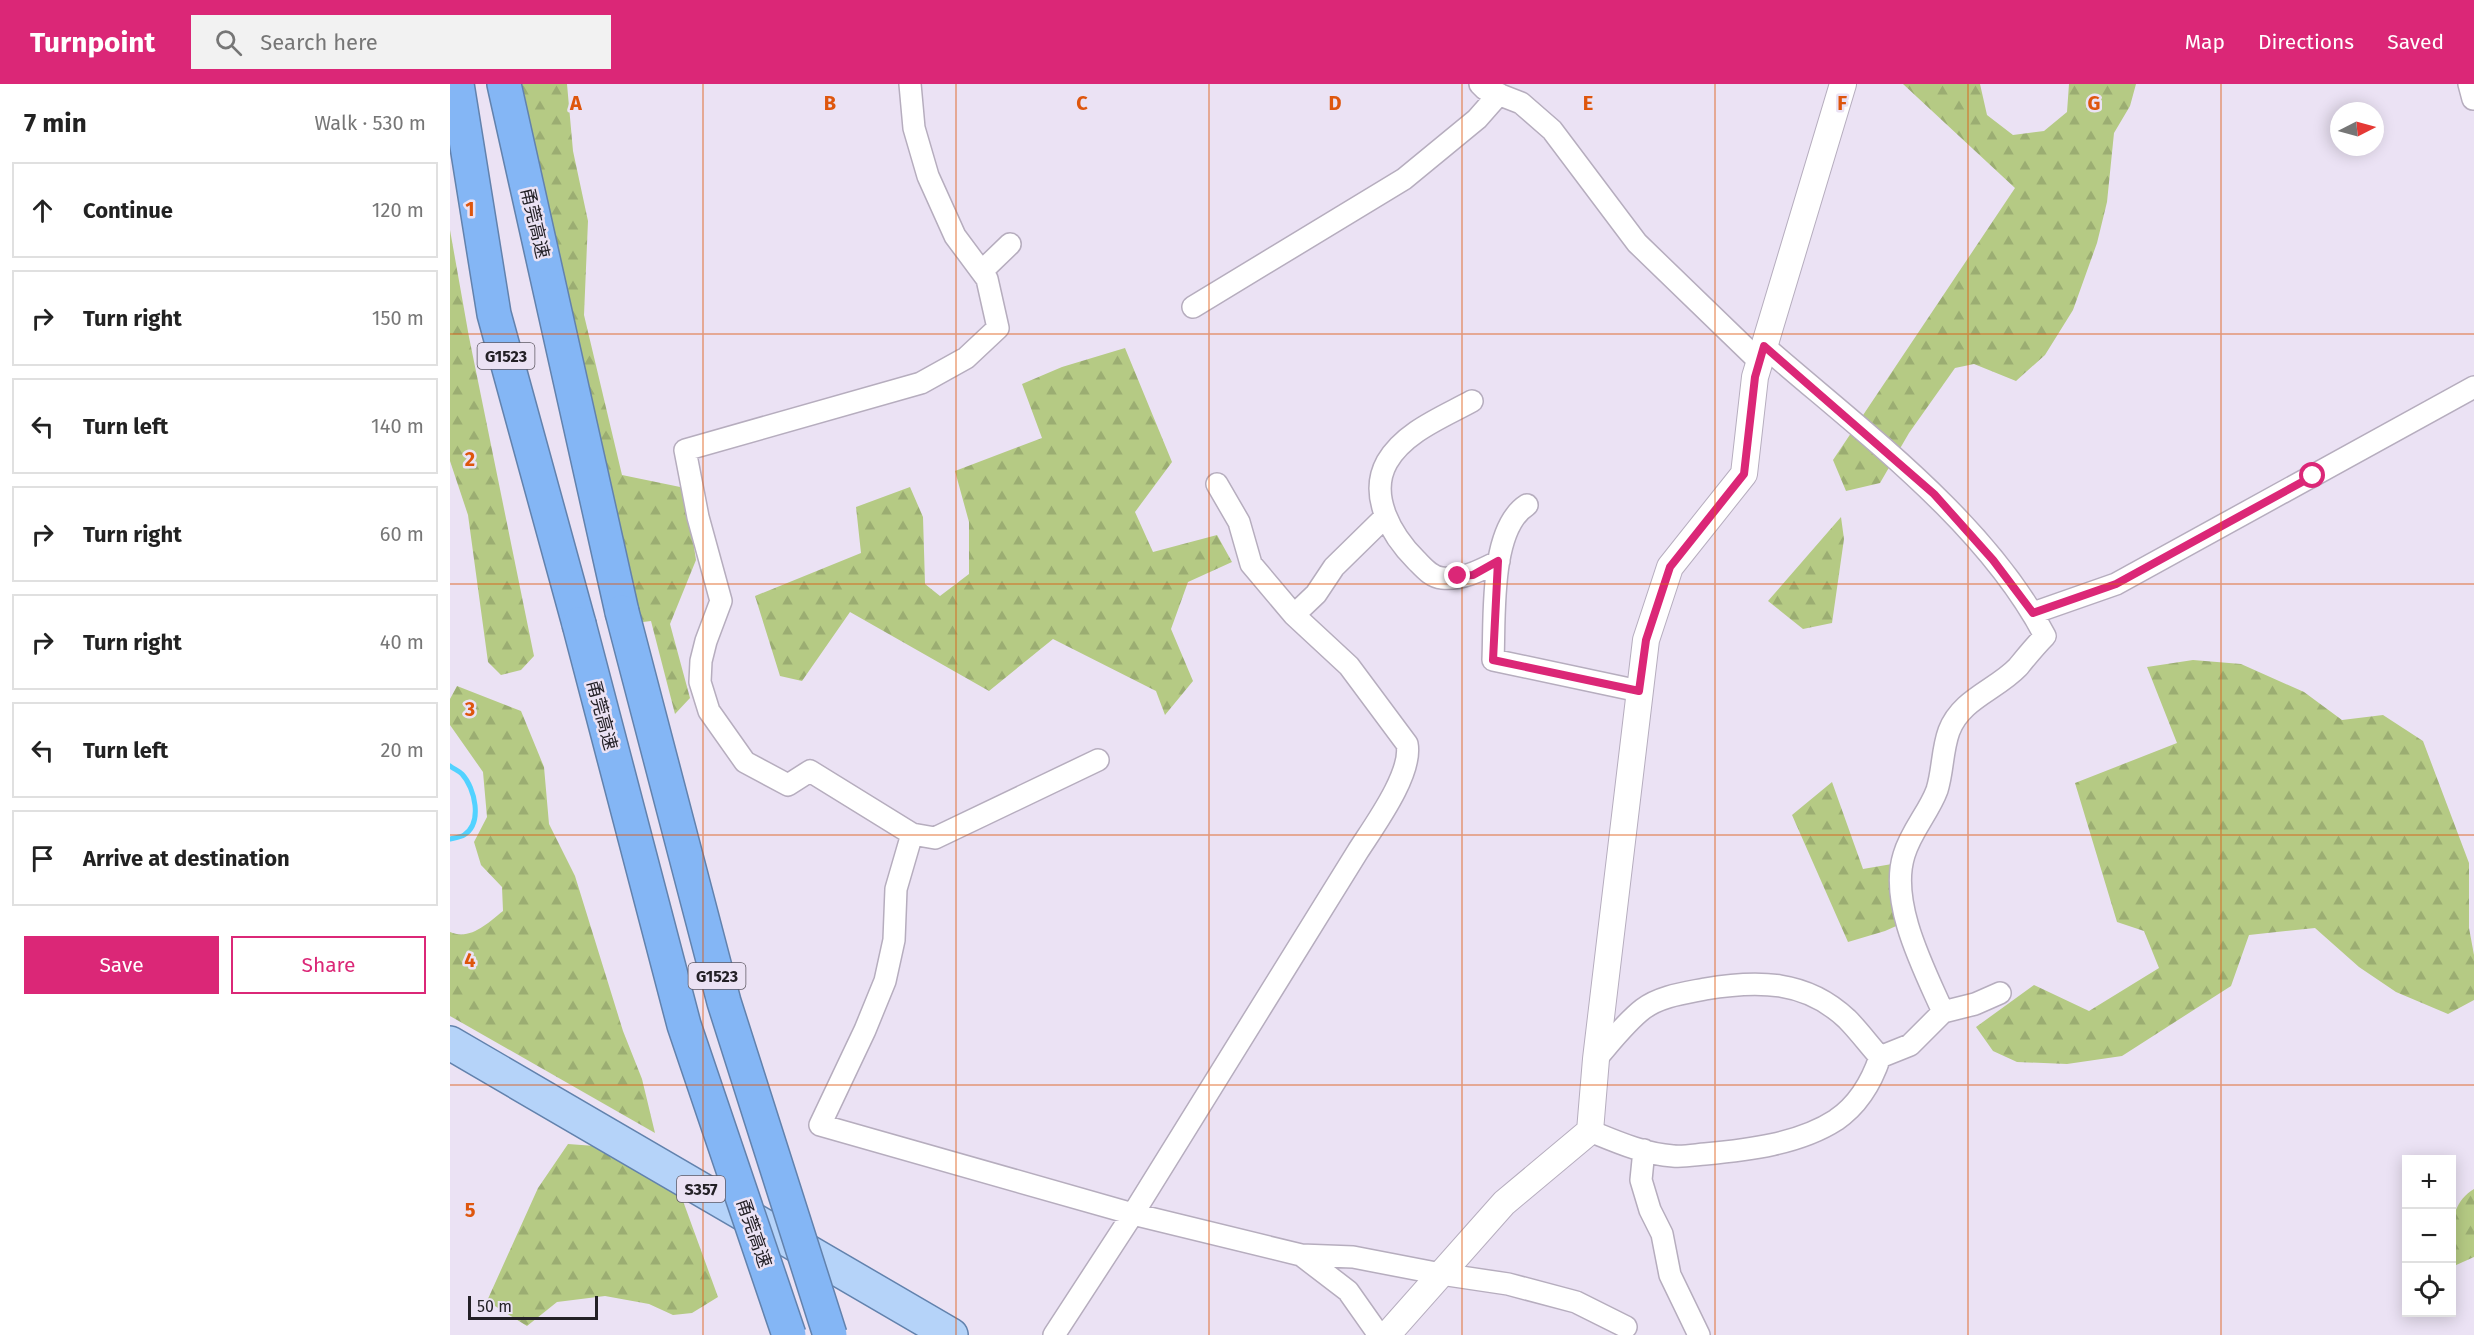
<!DOCTYPE html>
<html lang="en">
<head>
<meta charset="utf-8">
<style>
	body { margin:0; font-family:"Fira Sans","Noto Sans SC",sans-serif; background:#f2f2f2; color:#222 }
	.controls { position:absolute; right:18px; bottom:18px; display:grid; overflow:hidden; border-radius:0px; box-shadow:0 3px 15px #0003 }
	.controls button { width:54px; height:54px; display:grid; place-items:center; padding:0; border:0; border-bottom:2px solid #e0e0e0; background:#fff; color:#222; font:30px sans-serif }
	.compass { position:absolute; left:1880px; top:18px; width:54px; height:54px; border-radius:50%; background:#fff; box-shadow:0 3px 15px #0003; rotate:84deg }
	.scale { position:absolute; left:18px; bottom:15px; width:130px; box-sizing:border-box; padding-left:6px; border:3px solid #232026; border-top:0; font-size:16px; line-height:21px; white-space:nowrap; color:#232026; -webkit-text-stroke:4px #ebe2f4; paint-order:stroke }
	.stop { position:absolute; width:18px; height:18px; margin:-14px; border:4px solid #db2777; border-radius:50%; background:#fff }
	.stop.end { background:#db2777; border-color:#fff; box-shadow:0 2px 6px #0008 }
	.list { margin:0; padding:0; list-style:none }
	h2 { display:flex; justify-content:space-between; align-items:center; height:78px; margin:0; padding:0 24px; font-size:26px }
	h2 small { font-size:20px; font-weight:400; color:#767676 }
	.list li { display:grid; grid-template-columns:39px 1fr auto; gap:18px; align-items:center; box-sizing:border-box; height:96px; margin:0 12px 12px; padding:0 12px; border:2px solid #e0e0e0; border-radius:0px }
	.list b { display:block; font-size:22px; white-space:nowrap }
	.list em { font-size:20px; font-style:normal; color:#767676 }
	.actions { display:flex; gap:12px; padding:18px 24px }
	.actions a { flex:1; padding:14px 0; border:2px solid #db2777; border-radius:0px; text-align:center; font-size:21px; color:#db2777 }
	.actions .main { background:#db2777; color:#fff }
	.icon { flex:none; width:33px; height:33px; fill:none; stroke:currentColor; stroke-width:2; stroke-linecap:round; stroke-linejoin:round }
	.map { position:relative; flex:none; width:2024px; height:1251px; overflow:hidden }
	header { display:flex; align-items:center; gap:36px; box-sizing:border-box; height:84px; padding:0 30px; background:#db2777; color:#fff }
	header strong { font-size:28px }
	nav { display:flex; gap:33px; margin-inline-start:auto; font-size:21px }
	.search { width:420px; height:54px; background:#f2f2f2; display:flex; align-items:center; gap:15px; box-sizing:border-box; padding:0 21px; border-radius:0px; color:#767676; font-size:22px }
	main { display:flex }
	aside { flex:1; background:#fff }
	.map>svg:first-child { display:block }
</style>
</head>
<body>
<header>
<strong>Turnpoint</strong>
<div class="search"><svg class="icon" aria-label="search" viewBox="0 0 24 24"><circle cx="10" cy="10" r="6"/><path d="M15 15l6 6"/></svg>Search here</div>
<nav><a>Map</a><a>Directions</a><a>Saved</a></nav>
</header>
<main>
<aside>
<h2>7 min<small>Walk · 530 m</small></h2>
<ul class="list">
<li><svg class="icon" aria-label="ahead" viewBox="0 0 24 24"><path d="M12 20V5M6 11l6-6 6 6"/></svg><div><b>Continue</b></div><em>120 m</em></li>
<li><svg class="icon" aria-label="right" viewBox="0 0 24 24"><path d="M7 20v-9h11M14 6l5 5-5 5"/></svg><div><b>Turn right</b></div><em>150 m</em></li>
<li><svg class="icon" aria-label="left" viewBox="0 0 24 24"><path d="M17 20v-9H6M10 6l-5 5 5 5"/></svg><div><b>Turn left</b></div><em>140 m</em></li>
<li><svg class="icon" aria-label="right" viewBox="0 0 24 24"><path d="M7 20v-9h11M14 6l5 5-5 5"/></svg><div><b>Turn right</b></div><em>60 m</em></li>
<li><svg class="icon" aria-label="right" viewBox="0 0 24 24"><path d="M7 20v-9h11M14 6l5 5-5 5"/></svg><div><b>Turn right</b></div><em>40 m</em></li>
<li><svg class="icon" aria-label="left" viewBox="0 0 24 24"><path d="M17 20v-9H6M10 6l-5 5 5 5"/></svg><div><b>Turn left</b></div><em>20 m</em></li>
<li><svg class="icon" aria-label="arrive" viewBox="0 0 24 24"><path d="M6 21V4h12l-3 4 3 4H6"/></svg><div><b>Arrive at destination</b></div></li>
</ul>
<div class="actions"><a class="main">Save</a><a>Share</a></div>
</aside>
<div class="map">
<svg width="2024" height="1251" viewBox="0 0 2024 1251">
	<defs>
		<pattern id="forest-firs" width="22" height="20" patternUnits="userSpaceOnUse" patternTransform="scale(1.5)"><rect width="22" height="20" fill="#b5ca84"/><path d="M5 1l3.5 6h-7zM16 11l3.5 6h-7z" fill="#9bad72"/></pattern>
	</defs>
	<rect width="100%" height="100%" fill="#ebe2f4"/>
	<!-- forest -->
	<path fill="url(#forest-firs)" d="M 72,0 L 117,0 L 123,67 L 138,137 L 134,231 L 172,391 L 235,404 L 246,476 L 220,540 L 240,614 L 225,630 L 201,537 L 185,539 Z
		M 1453,0 L 1530,0 L 1537,31 L 1563,51 L 1594,47 L 1617,28 L 1619,0 L 1686,0 L 1680,22 L 1664,49 L 1657,118 L 1647,159 L 1623,226 L 1595,271 L 1566,297 L 1524,280 L 1505,284 L 1459,349 L 1430,399 L 1396,407 L 1383,376 L 1565,104 Z
		M 0,146 L 19,253 L 84,572 L 71,586 L 51,591 L 38,578 L 18,431 L 0,377 Z
		M 675,264 L 722,378 L 685,428 L 703,468 L 767,451 L 782,478 L 738,498 L 721,545 L 743,597 L 715,631 L 706,607 L 603,555 L 539,607 L 400,528 L 352,597 L 330,592 L 305,512 L 411,469 L 406,423 L 460,403 L 473,433 L 475,500 L 490,512 L 519,490 L 519,438 L 505,387 L 592,354 L 572,300 L 612,283 Z
		M 1391,433 L 1394,455 L 1382,539 L 1353,545 L 1318,517 Z
		M 1743,576 L 1791,580 L 1854,608 L 1892,636 L 1933,631 L 1973,657 L 2019,779 L 2019,844 L 2024,871 L 2024,916 L 1998,930 L 1946,908 L 1909,883 L 1865,844 L 1799,851 L 1781,902 L 1672,972 L 1617,980 L 1567,978 L 1543,967 L 1526,943 L 1584,901 L 1639,927 L 1709,884 L 1694,847 L 1667,838 L 1625,699 L 1727,659 L 1697,583 Z
		M 7,602 L 71,627 L 94,683 L 99,740 L 125,792 L 173,947 L 192,995 L 205,1049 L 0,932 L 0,848 C 20,857 38,839 53,827 L 52,803 L 31,781 L 24,758 L 37,733 L 33,688 L 0,641 L 0,615 Z
		M 1382,698 L 1413,785 L 1442,780 L 1453,839 L 1435,847 L 1398,858 L 1342,731 Z
		M 118,1060 L 145,1062 L 229,1106 L 268,1213 L 242,1229 L 223,1231 L 199,1220 L 155,1212 L 107,1218 L 77,1242 L 37,1217 L 88,1104 Z
		M 2024,1105 L 2024,1173 L 2004,1182 C 1998,1157 1998,1120 2024,1105 Z"/>
	<g fill="none" stroke-linecap="round" stroke-linejoin="round">
		<!-- stream -->
		<path stroke="#52d2ff" stroke-width="5" d="M 0,682 C 4,685 9,687 12,690 C 25,704 33,739 14,751 C 11,753 4,754 0,755"/>
		<!-- minor casing -->
		<g stroke="#b6adbe" stroke-width="24">
			<path id="minor" d="M 460,0 L 464,44 L 478,92 L 505,152 L 537,195 L 548,244 L 516,274 L 471,299 L 235,366 L 248,433 L 271,517 L 256,557 L 251,577 L 250,598 L 259,627 L 295,678 L 338,701 L 360,687 L 462,750 L 485,754 L 648,676
				M 1030,0 L 1035,5 L 1071,19 L 1102,46 L 1187,159 L 1309,277
				M 2019,0 L 2023,15
				M 532,187 L 560,160
				M 743,223 L 954,95 L 1027,35 L 1049,10
				M 1314,262 C 1410,346 1535,437 1595,552 C 1585,562 1577,572 1568,583 C 1546,606 1511,615 1499,647 C 1492,666 1493,687 1487,706 C 1479,728 1461,747 1454,771 C 1439,819 1474,885 1493,928
				M 1022,317 C 993,333 954,348 937,378 C 918,412 942,452 966,476 C 974,484 981,493 992,494 C 1013,496 1031,486 1049,477
				M 1077,421 C 1039,445 1045,535 1043,576 L 1189,607
				M 1583,529 L 1666,500 L 2024,303
				M 844,531 L 866,510 L 884,483 L 935,433
				M 462,750 L 446,805 L 444,856 L 435,897 L 415,946 L 370,1041 L 683,1130 L 851,1171 L 898,1207 L 929,1251
				M 1146,975 C 1160,959 1176,938 1193,925 C 1210,912 1235,909 1255,905 C 1307,896 1356,896 1397,935 C 1409,947 1419,961 1430,973 L 1460,961 L 1493,928 L 1525,920 L 1550,909
				M 1140,1047 C 1167,1058 1194,1070 1223,1072 C 1233,1073 1244,1071 1255,1070 C 1298,1066 1349,1060 1386,1036 C 1408,1021 1422,997 1430,973
				M 1194,1066 L 1191,1096 L 1200,1126 L 1212,1150 L 1220,1191 L 1249,1251
				M 851,1171 L 903,1173 L 991,1190 L 1058,1200 L 1126,1218 L 1176,1243
				M 604,1251 L 686,1125 L 908,767 C 924,742 963,689 957,660 L 899,582 L 844,531 L 801,480 L 789,438 L 767,400"/>
		</g>
		<!-- tertiary casing -->
		<g stroke="#b6adbe" stroke-width="28">
			<path id="tertiary" d="M 937,1251 L 1054,1119 L 1140,1047 L 1146,975 L 1196,556 L 1220,483 L 1294,390 L 1305,293 L 1393,0"/>
		</g>
		<!-- primary casing -->
		<g stroke="#6282ad" stroke-width="36">
			<path id="primary" d="M 0,959 L 501,1251"/>
		</g>
		<!-- motorway casing -->
		<g stroke="#6282ad" stroke-width="36">
			<path id="motorway" d="M 7,0 L 44,230 L 129,540
				M 54,0 L 172,528"/>
		</g>
		<!-- minor -->
		<use href="#minor" stroke="#fff" stroke-width="21"/>
		<!-- tertiary -->
		<use href="#tertiary" stroke="#fff" stroke-width="26"/>
		<!-- primary -->
		<use href="#primary" stroke="#b5d3f9" stroke-width="33"/>
		<!-- motorway -->
		<use href="#motorway" stroke="#84b6f5" stroke-width="33"/>
		<!-- motorway-bridge casing -->
		<g stroke="#6282ad" stroke-width="36" stroke-linecap="butt">
			<path id="motorway-bridge" d="M 172,528 L 274,918 L 380,1251
				M 129,540 L 234,941 L 339,1251"/>
		</g>
		<!-- motorway-bridge -->
		<use href="#motorway-bridge" stroke="#84b6f5" stroke-width="33"/>
	</g>
	<g fill="none" stroke-linecap="round" stroke-linejoin="round">
		<!-- route -->
		<path stroke="#db2777" stroke-width="8" d="M 1008,492 L 1023,491 L 1048,477 L 1043,576 L 1189,607 L 1196,556 L 1220,483 L 1294,390 L 1305,293 L 1314,262 L 1484,410 L 1543,476 L 1583,529 L 1666,500 L 1863,392"/>
	</g>
	<!-- grid -->
	<path fill="none" stroke="#de560d" stroke-width="1.5" stroke-opacity="0.55" d="M 253,0 L 253,1251M 506,0 L 506,1251M 759,0 L 759,1251M 1012,0 L 1012,1251M 1265,0 L 1265,1251M 1518,0 L 1518,1251M 1771,0 L 1771,1251M 0,250 L 2024,250M 0,500 L 2024,500M 0,751 L 2024,751M 0,1001 L 2024,1001"/>
	<g text-anchor="middle" stroke-width="5" stroke-linejoin="round" paint-order="stroke">
		<!-- shield labels -->
		<g fill="#ebe2f4" stroke="#5f5a64" stroke-width="1.5">
			<rect x="27.5" y="259" width="57" height="26" rx="4.5"/>
			<rect x="238.5" y="879" width="57" height="26" rx="4.5"/>
			<rect x="227" y="1092" width="48" height="26" rx="4.5"/>
		</g>
		<g font-size="16" font-weight="bold" fill="#232026">
			<text x="56" y="278">G1523</text>
			<text x="267" y="898">G1523</text>
			<text x="251" y="1111">S357</text>
		</g>
		<!-- street labels -->
		<g font-size="18" fill="#232026" stroke="#ebe2f4">
			<text transform="translate(85 139) rotate(77)" y="6">甬莞高速</text>
			<text transform="translate(152 631) rotate(75)" y="6">甬莞高速</text>
			<text transform="translate(304 1149) rotate(71)" y="6">甬莞高速</text>
		</g>
	</g>
	<g font-size="20" text-anchor="middle" font-weight="bold" fill="#de560d" stroke="#ebe2f4" stroke-width="5" stroke-linejoin="round" paint-order="stroke">
		<text x="126" y="26">A</text>
		<text x="380" y="26">B</text>
		<text x="632" y="26">C</text>
		<text x="885" y="26">D</text>
		<text x="1138" y="26">E</text>
		<text x="1392" y="26">F</text>
		<text x="1644" y="26">G</text>
		<text x="20" y="132">1</text>
		<text x="20" y="382">2</text>
		<text x="20" y="632">3</text>
		<text x="20" y="883">4</text>
		<text x="20" y="1133">5</text>
	</g>
</svg>
<div class="controls">
<button>+</button>
<button>−</button>
<button><svg class="icon" aria-label="locate" viewBox="0 0 24 24"><circle cx="12" cy="12" r="6"/><path d="M12 2v4M12 18v4M2 12h4M18 12h4"/></svg></button>
</div>
<svg class="compass" viewBox="-18 -18 36 36"><path d="M0-13l5 13h-10z" fill="#e53935"/><path d="M0 13l5-13h-10z" fill="#767676"/></svg>
<div class="scale">50 m</div>
<div class="stop" style="left:1863px;top:392px"></div>
<div class="stop end" style="left:1008px;top:492px"></div>
</div>
</main>
</body>
</html>
